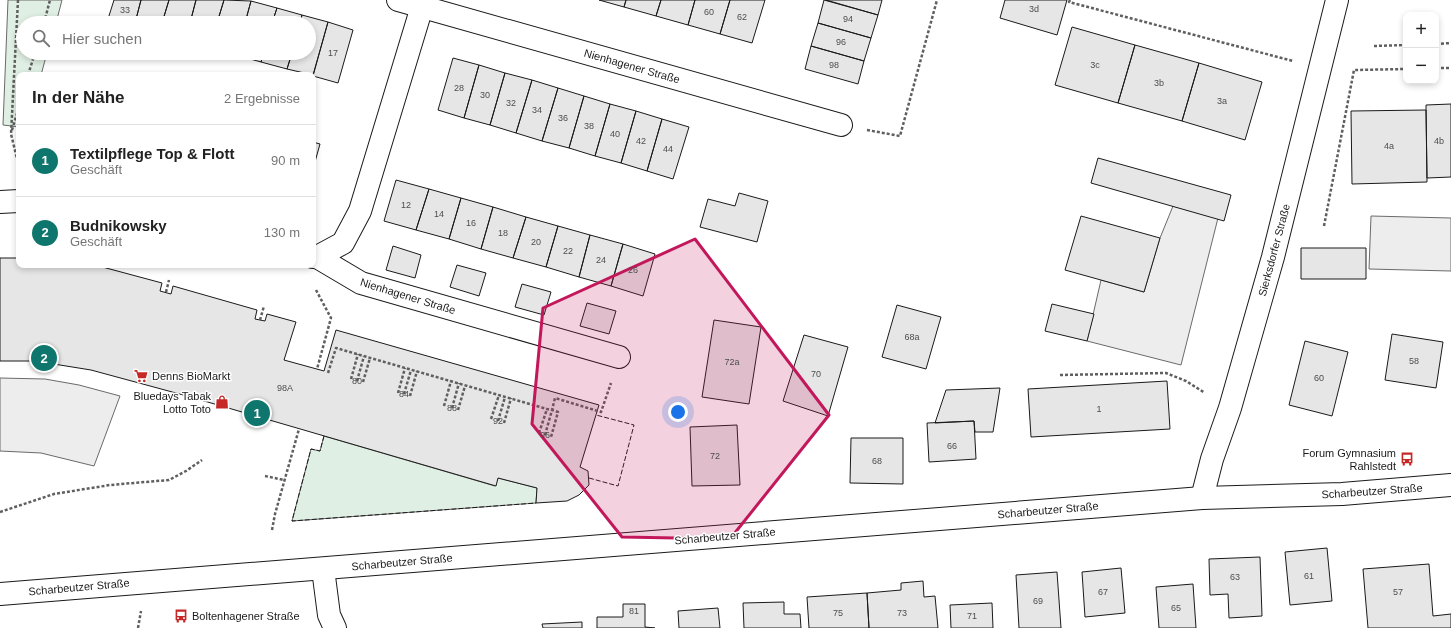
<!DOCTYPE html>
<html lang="de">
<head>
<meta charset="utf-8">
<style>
	body { margin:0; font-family:Helvetica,sans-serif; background:#f2f2f2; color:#222 }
	.controls { position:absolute; right:12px; top:12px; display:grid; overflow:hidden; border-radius:8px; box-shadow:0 2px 6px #0003 }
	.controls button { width:36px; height:36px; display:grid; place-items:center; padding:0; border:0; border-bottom:1px solid #e0e0e0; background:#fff; color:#222; font:20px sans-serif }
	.you { position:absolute; left:678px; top:412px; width:14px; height:14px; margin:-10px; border:3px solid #fff; border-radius:50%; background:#1a73e8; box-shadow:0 0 0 6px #1a73e833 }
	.badge { display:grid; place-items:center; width:26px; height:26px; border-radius:50%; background:#0f766e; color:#fff; font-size:13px; font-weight:700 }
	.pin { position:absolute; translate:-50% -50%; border:2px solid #fff; box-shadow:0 1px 4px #0006 }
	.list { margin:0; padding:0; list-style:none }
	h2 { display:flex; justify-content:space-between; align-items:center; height:52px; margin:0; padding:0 16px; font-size:17px }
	h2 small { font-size:13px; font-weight:400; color:#767676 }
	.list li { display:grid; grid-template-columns:26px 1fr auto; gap:12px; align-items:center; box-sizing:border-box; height:72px; padding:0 16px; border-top:1px solid #e0e0e0 }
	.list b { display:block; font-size:15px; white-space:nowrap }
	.list p { margin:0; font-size:13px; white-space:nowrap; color:#767676 }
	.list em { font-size:13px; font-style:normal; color:#767676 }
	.icon { flex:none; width:22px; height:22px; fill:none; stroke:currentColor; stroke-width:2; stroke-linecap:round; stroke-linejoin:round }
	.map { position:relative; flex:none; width:1451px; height:628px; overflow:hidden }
	.search { position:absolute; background:#fff; box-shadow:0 2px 6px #0003; left:16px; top:16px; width:300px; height:44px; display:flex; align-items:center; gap:10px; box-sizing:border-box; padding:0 14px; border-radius:22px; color:#767676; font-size:15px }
	.panel { position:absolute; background:#fff; box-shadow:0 2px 6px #0003; left:16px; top:72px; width:300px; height:196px; border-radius:8px }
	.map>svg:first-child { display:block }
</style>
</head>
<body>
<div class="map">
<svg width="1451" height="628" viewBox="0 0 1451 628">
	<rect width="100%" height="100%" fill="#fff"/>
	<!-- park -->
	<path fill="#e0efe3" stroke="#6a6a6a" d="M 8,0 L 62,0 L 56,23 L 23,23 L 23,53 L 47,53 L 41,75 L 19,75 L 19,127 L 3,125 Z
		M 324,436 L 495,486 L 498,478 L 537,488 L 536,503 L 292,521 L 311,449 L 320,451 Z"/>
	<!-- parking -->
	<path fill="#ededed" stroke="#6a6a6a" d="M 1173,206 L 1218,218 L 1181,365 L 1087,341 L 1101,280 L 1144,292 L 1160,238 Z
		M 1371,216 L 1451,218 L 1451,271 L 1369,269 Z
		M 0,378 L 45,379 L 79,385 L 120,396 L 94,466 L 41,453 L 0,451 Z"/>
	<!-- building -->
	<path fill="#e6e6e6" stroke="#1a1a1a" d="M 114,0 L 141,0 L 135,23 L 123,23 L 108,19 Z
		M 141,0 L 169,0 L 162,23 L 135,23 Z
		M 169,0 L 196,0 L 190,23 L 162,23 Z
		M 196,0 L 224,0 L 217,23 L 190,23 Z
		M 224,0 L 251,1 L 245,23 L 217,23 Z
		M 599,0 L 626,0 L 624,7 Z
		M 626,0 L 661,0 L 656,16 L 624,7 Z
		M 661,0 L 695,0 L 688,25 L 656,16 Z
		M 695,0 L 730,0 L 720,34 L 688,25 Z
		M 730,0 L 765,0 L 752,43 L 720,34 Z
		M 824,0 L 878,15 L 871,38 L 818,23 Z
		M 826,0 L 882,0 L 878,15 Z
		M 1005,0 L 1067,0 L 1057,35 L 1000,18 Z
		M 251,1 L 277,8 L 272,23 L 245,23 Z
		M 277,8 L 302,15 L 300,23 L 272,23 Z
		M 302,15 L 328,22 L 313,75 L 287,69 L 292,53 L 309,53 L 309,23 L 300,23 Z
		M 328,22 L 353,30 L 338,83 L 313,76 Z
		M 818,23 L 871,38 L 864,61 L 811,46 Z
		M 1072,27 L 1135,45 L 1118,103 L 1055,85 Z
		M 1135,45 L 1199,63 L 1182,121 L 1118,103 Z
		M 811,46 L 864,61 L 858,84 L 805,69 Z
		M 237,53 L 264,53 L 261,62 L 236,55 Z
		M 264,53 L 292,53 L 287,69 L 261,62 Z
		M 453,58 L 479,65 L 464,118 L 438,110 Z
		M 1199,63 L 1262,82 L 1245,140 L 1182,121 Z
		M 479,65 L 505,73 L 490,125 L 464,118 Z
		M 505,73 L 532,80 L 516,133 L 490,125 Z
		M 532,80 L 558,88 L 542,141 L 516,133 Z
		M 558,88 L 584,96 L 569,148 L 542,141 Z
		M 584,96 L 610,104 L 595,156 L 569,148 Z
		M 610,104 L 636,111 L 621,163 L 595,156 Z
		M 1451,104 L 1451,177 L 1427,178 L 1426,105 Z
		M 1426,110 L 1427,182 L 1352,184 L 1351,111 Z
		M 636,111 L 662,119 L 647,171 L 621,163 Z
		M 662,119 L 689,127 L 673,179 L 647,171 Z
		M 313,142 L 320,144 L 313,169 Z
		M 1098,158 L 1231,195 L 1224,221 L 1091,183 Z
		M 396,180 L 429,189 L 416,230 L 384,221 Z
		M 429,189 L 461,198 L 449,239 L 416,230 Z
		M 739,193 L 768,201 L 757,242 L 700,227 L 708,199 L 735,206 Z
		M 461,198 L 493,207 L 481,249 L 449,239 Z
		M 493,207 L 526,217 L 513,258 L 481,249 Z
		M 1081,216 L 1160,238 L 1144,292 L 1065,270 Z
		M 526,217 L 558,226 L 546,267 L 513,258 Z
		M 558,226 L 590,235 L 579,277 L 546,267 Z
		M 590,235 L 623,244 L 611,286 L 579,277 Z
		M 623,244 L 655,254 L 643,296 L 611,286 Z
		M 393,246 L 421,255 L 415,278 L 386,270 Z
		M 1301,248 L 1366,248 L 1366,279 L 1301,279 Z
		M 0,258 L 19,258 L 19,265 L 95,265 L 162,283 L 160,291 L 171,294 L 173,286 L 257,310 L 255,319 L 265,321 L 267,314 L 296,322 L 284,360 L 324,371 L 336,330 L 599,405 L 580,467 L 588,471 L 589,485 L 579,495 L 567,501 L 536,503 L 537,488 L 498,478 L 496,486 L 187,396 L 91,370 L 35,361 L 0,361 Z
		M 457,265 L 486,273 L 479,296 L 450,287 Z
		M 522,284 L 551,292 L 544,315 L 515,307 Z
		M 587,303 L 616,311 L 609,334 L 580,326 Z
		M 1052,304 L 1094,314 L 1087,341 L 1045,331 Z
		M 897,305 L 941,317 L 926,369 L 882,357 Z
		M 714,320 L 761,327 L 749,404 L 702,397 Z
		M 1392,334 L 1443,342 L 1436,388 L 1385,380 Z
		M 804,335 L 848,347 L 828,416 L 783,401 Z
		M 1305,341 L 1348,352 L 1332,416 L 1289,405 Z
		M 1167,381 L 1170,429 L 1031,437 L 1028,389 Z
		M 1000,388 L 993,432 L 975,432 L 974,421 L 935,423 L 946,390 Z
		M 974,421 L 976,459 L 929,462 L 927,423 Z
		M 737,425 L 740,485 L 692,486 L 690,427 Z
		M 851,438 L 903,438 L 903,484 L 850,483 Z
		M 1327,548 L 1332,601 L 1290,605 L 1285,552 Z
		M 1260,557 L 1262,616 L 1229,618 L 1228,594 L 1210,595 L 1209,559 Z
		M 1429,564 L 1433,616 L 1451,614 L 1451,628 L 1368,628 L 1363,569 Z
		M 1121,568 L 1125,613 L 1085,617 L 1082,572 Z
		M 1057,572 L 1061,628 L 1019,628 L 1016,575 Z
		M 923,581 L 924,597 L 935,596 L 938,628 L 869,628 L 867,593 L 901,590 L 901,583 Z
		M 1193,584 L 1196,628 L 1159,628 L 1156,587 Z
		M 867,593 L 869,628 L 809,628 L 807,597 Z
		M 784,602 L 784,614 L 800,614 L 801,628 L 744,628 L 743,603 Z
		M 992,603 L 993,628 L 951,628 L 950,605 Z
		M 623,604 L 645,604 L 645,627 L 655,628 L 597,628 L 597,617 L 623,617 Z
		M 718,608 L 720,628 L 679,628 L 678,611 Z
		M 582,622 L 582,628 L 543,628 L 542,624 Z"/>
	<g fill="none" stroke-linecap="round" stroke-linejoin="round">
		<!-- street casing -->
		<g stroke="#1a1a1a" stroke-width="24">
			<path id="street" d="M 398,0 L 841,125
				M 0,202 L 19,201
				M 313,257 L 317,257 L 343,243 L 360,211 L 424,0
				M 317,257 L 361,283 L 619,357
				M 1202,498 L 1212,459 L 1230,408 L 1273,257 L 1337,0
				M 323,569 L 329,615 L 335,628"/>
		</g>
		<!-- secondary casing -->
		<g stroke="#1a1a1a" stroke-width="24">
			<path id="secondary" d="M 0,594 L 1202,498 L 1342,494 L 1451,485"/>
		</g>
		<!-- path -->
		<path stroke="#5f5f5f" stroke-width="2.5" stroke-dasharray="3 2" stroke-linecap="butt" d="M 18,0 L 11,134 L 19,167
			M 1070,0 L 1069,2 L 1293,61
			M 44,23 L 50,0
			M 1436,44 L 1451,43
			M 1374,46 L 1406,45
			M 1436,68 L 1451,68
			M 28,75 L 35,53
			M 12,130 L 19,107
			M 867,130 L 900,136 L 937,0
			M 1324,226 L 1354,70 L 1406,69
			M 53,266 L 53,265
			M 316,290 L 331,318 L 317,369
			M 166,292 L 169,280
			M 260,320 L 264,306
			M 328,373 L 336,348 L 547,409 L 552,410 L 555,398 L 601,412 L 611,383
			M 1060,375 L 1166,373 L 1186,381 L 1205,393
			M 351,379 L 358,354
			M 357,381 L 364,356
			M 363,382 L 370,358
			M 398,393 L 405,368
			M 404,394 L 411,370
			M 410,396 L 417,371
			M 444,406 L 451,381
			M 452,408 L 459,383
			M 458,410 L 465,386
			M 491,419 L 499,395
			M 498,421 L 505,397
			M 504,423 L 511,398
			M 539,433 L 547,409
			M 545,435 L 552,410 L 558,412 L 551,437
			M 265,476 L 284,480
			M 0,512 L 54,494 L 110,485 L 169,480 L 186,471 L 202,460
			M 272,530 L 275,514 L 299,429
			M 138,628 L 141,611"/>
		<!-- street -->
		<use href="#street" stroke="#fff" stroke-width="22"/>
		<!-- secondary -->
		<use href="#secondary" stroke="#fff" stroke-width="22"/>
		<!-- fence -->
		<path stroke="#1a1a1a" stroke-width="1" stroke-dasharray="5 2" stroke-linecap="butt" d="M 324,436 L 320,451 L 311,449 L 292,521 L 536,503
			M 589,478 L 618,486 L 634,425 L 596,415"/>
	</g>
	<!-- marked area -->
	<path fill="#c2185b" fill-opacity="0.2" stroke="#c2185b" stroke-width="3" stroke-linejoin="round" d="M 695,239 L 829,415 L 730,539 L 622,537 L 532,424 L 543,308 Z"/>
	<!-- icons -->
	<defs>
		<g id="supermarket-bare" transform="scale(1.08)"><path d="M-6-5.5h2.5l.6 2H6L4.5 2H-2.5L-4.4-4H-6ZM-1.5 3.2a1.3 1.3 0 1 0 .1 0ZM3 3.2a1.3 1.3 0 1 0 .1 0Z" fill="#c62828" stroke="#fff" stroke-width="2.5" paint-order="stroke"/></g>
		<g id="shop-bare" transform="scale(1.08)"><path d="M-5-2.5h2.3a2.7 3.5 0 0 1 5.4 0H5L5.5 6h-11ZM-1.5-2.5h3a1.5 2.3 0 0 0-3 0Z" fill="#c62828" stroke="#fff" stroke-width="2.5" paint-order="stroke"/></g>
		<g id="bus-bare" transform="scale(1.08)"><path d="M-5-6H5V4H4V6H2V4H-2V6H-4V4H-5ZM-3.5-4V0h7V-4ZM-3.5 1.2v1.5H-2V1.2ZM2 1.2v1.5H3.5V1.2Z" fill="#c62828" stroke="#fff" stroke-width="2.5" paint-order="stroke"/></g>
	</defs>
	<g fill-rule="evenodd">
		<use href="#supermarket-bare" x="141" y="376"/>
		<use href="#shop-bare" x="222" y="402"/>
		<use href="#bus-bare" x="1407" y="459"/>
		<use href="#bus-bare" x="181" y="616"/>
	</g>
	<g text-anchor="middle" stroke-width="3" stroke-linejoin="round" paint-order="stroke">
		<!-- number labels -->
		<g font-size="9" fill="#4d4d4d">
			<text x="1034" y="12">3d</text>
			<text x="125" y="13">33</text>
			<text x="709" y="15">60</text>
			<text x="742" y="20">62</text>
			<text x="848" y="22">94</text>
			<text x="841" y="45">96</text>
			<text x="333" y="56">17</text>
			<text x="834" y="68">98</text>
			<text x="1095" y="68">3c</text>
			<text x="1159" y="86">3b</text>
			<text x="459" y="91">28</text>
			<text x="485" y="98">30</text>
			<text x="1222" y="104">3a</text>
			<text x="511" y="106">32</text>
			<text x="537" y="113">34</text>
			<text x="563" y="121">36</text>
			<text x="589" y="129">38</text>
			<text x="615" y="137">40</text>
			<text x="641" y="144">42</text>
			<text x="1439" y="144">4b</text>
			<text x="1389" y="149">4a</text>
			<text x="668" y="152">44</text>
			<text x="406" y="208">12</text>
			<text x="439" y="217">14</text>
			<text x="471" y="226">16</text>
			<text x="503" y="236">18</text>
			<text x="536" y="245">20</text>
			<text x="568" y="254">22</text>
			<text x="601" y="263">24</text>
			<text x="633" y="273">26</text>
			<text x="912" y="340">68a</text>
			<text x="1414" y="364">58</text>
			<text x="732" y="365">72a</text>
			<text x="816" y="377">70</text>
			<text x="1319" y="381">60</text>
			<text x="357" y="384">80</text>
			<text x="285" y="391">98A</text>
			<text x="404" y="397">84</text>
			<text x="452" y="411">88</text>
			<text x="1099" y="412">1</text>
			<text x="498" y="424">92</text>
			<text x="545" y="438">96</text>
			<text x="952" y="449">66</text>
			<text x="715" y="459">72</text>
			<text x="877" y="464">68</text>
			<text x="1309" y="579">61</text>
			<text x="1235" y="580">63</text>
			<text x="1103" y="595">67</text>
			<text x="1398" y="595">57</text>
			<text x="1038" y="604">69</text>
			<text x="1176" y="611">65</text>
			<text x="634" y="614">81</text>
			<text x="838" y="616">75</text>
			<text x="902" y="616">73</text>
			<text x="972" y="619">71</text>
		</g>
		<!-- street labels -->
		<g font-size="11" fill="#1a1a1a" stroke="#fff">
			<text transform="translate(632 66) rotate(16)" y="4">Nienhagener Straße</text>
			<text transform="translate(1274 250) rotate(-75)" y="4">Sierksdorfer Straße</text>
			<text transform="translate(408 296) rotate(17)" y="4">Nienhagener Straße</text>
			<text transform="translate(1372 491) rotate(-4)" y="4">Scharbeutzer Straße</text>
			<text transform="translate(1048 510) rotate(-5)" y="4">Scharbeutzer Straße</text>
			<text transform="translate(725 536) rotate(-5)" y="4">Scharbeutzer Straße</text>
			<text transform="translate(402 562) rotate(-5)" y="4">Scharbeutzer Straße</text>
			<text transform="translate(79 587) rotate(-5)" y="4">Scharbeutzer Straße</text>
		</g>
		<!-- poi labels -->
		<g font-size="11" fill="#1a1a1a" stroke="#fff" text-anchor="start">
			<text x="152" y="380">Denns BioMarkt</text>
			<text x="211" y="400" text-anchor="end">Bluedays Tabak<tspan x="211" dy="13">Lotto Toto</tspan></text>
			<text x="1396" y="457" text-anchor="end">Forum Gymnasium<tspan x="1396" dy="13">Rahlstedt</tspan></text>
			<text x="192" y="620">Boltenhagener Straße</text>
		</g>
	</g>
</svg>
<div class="controls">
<button>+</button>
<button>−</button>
</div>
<div class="you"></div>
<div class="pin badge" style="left:257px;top:413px">1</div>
<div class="pin badge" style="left:44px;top:358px">2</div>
<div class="search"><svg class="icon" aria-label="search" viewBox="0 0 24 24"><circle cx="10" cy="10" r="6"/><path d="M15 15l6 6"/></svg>Hier suchen</div>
<section class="panel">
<h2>In der Nähe<small>2 Ergebnisse</small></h2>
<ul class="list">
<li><span class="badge">1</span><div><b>Textilpflege Top &amp; Flott</b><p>Geschäft</p></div><em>90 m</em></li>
<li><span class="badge">2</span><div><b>Budnikowsky</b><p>Geschäft</p></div><em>130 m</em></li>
</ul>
</section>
</div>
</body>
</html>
